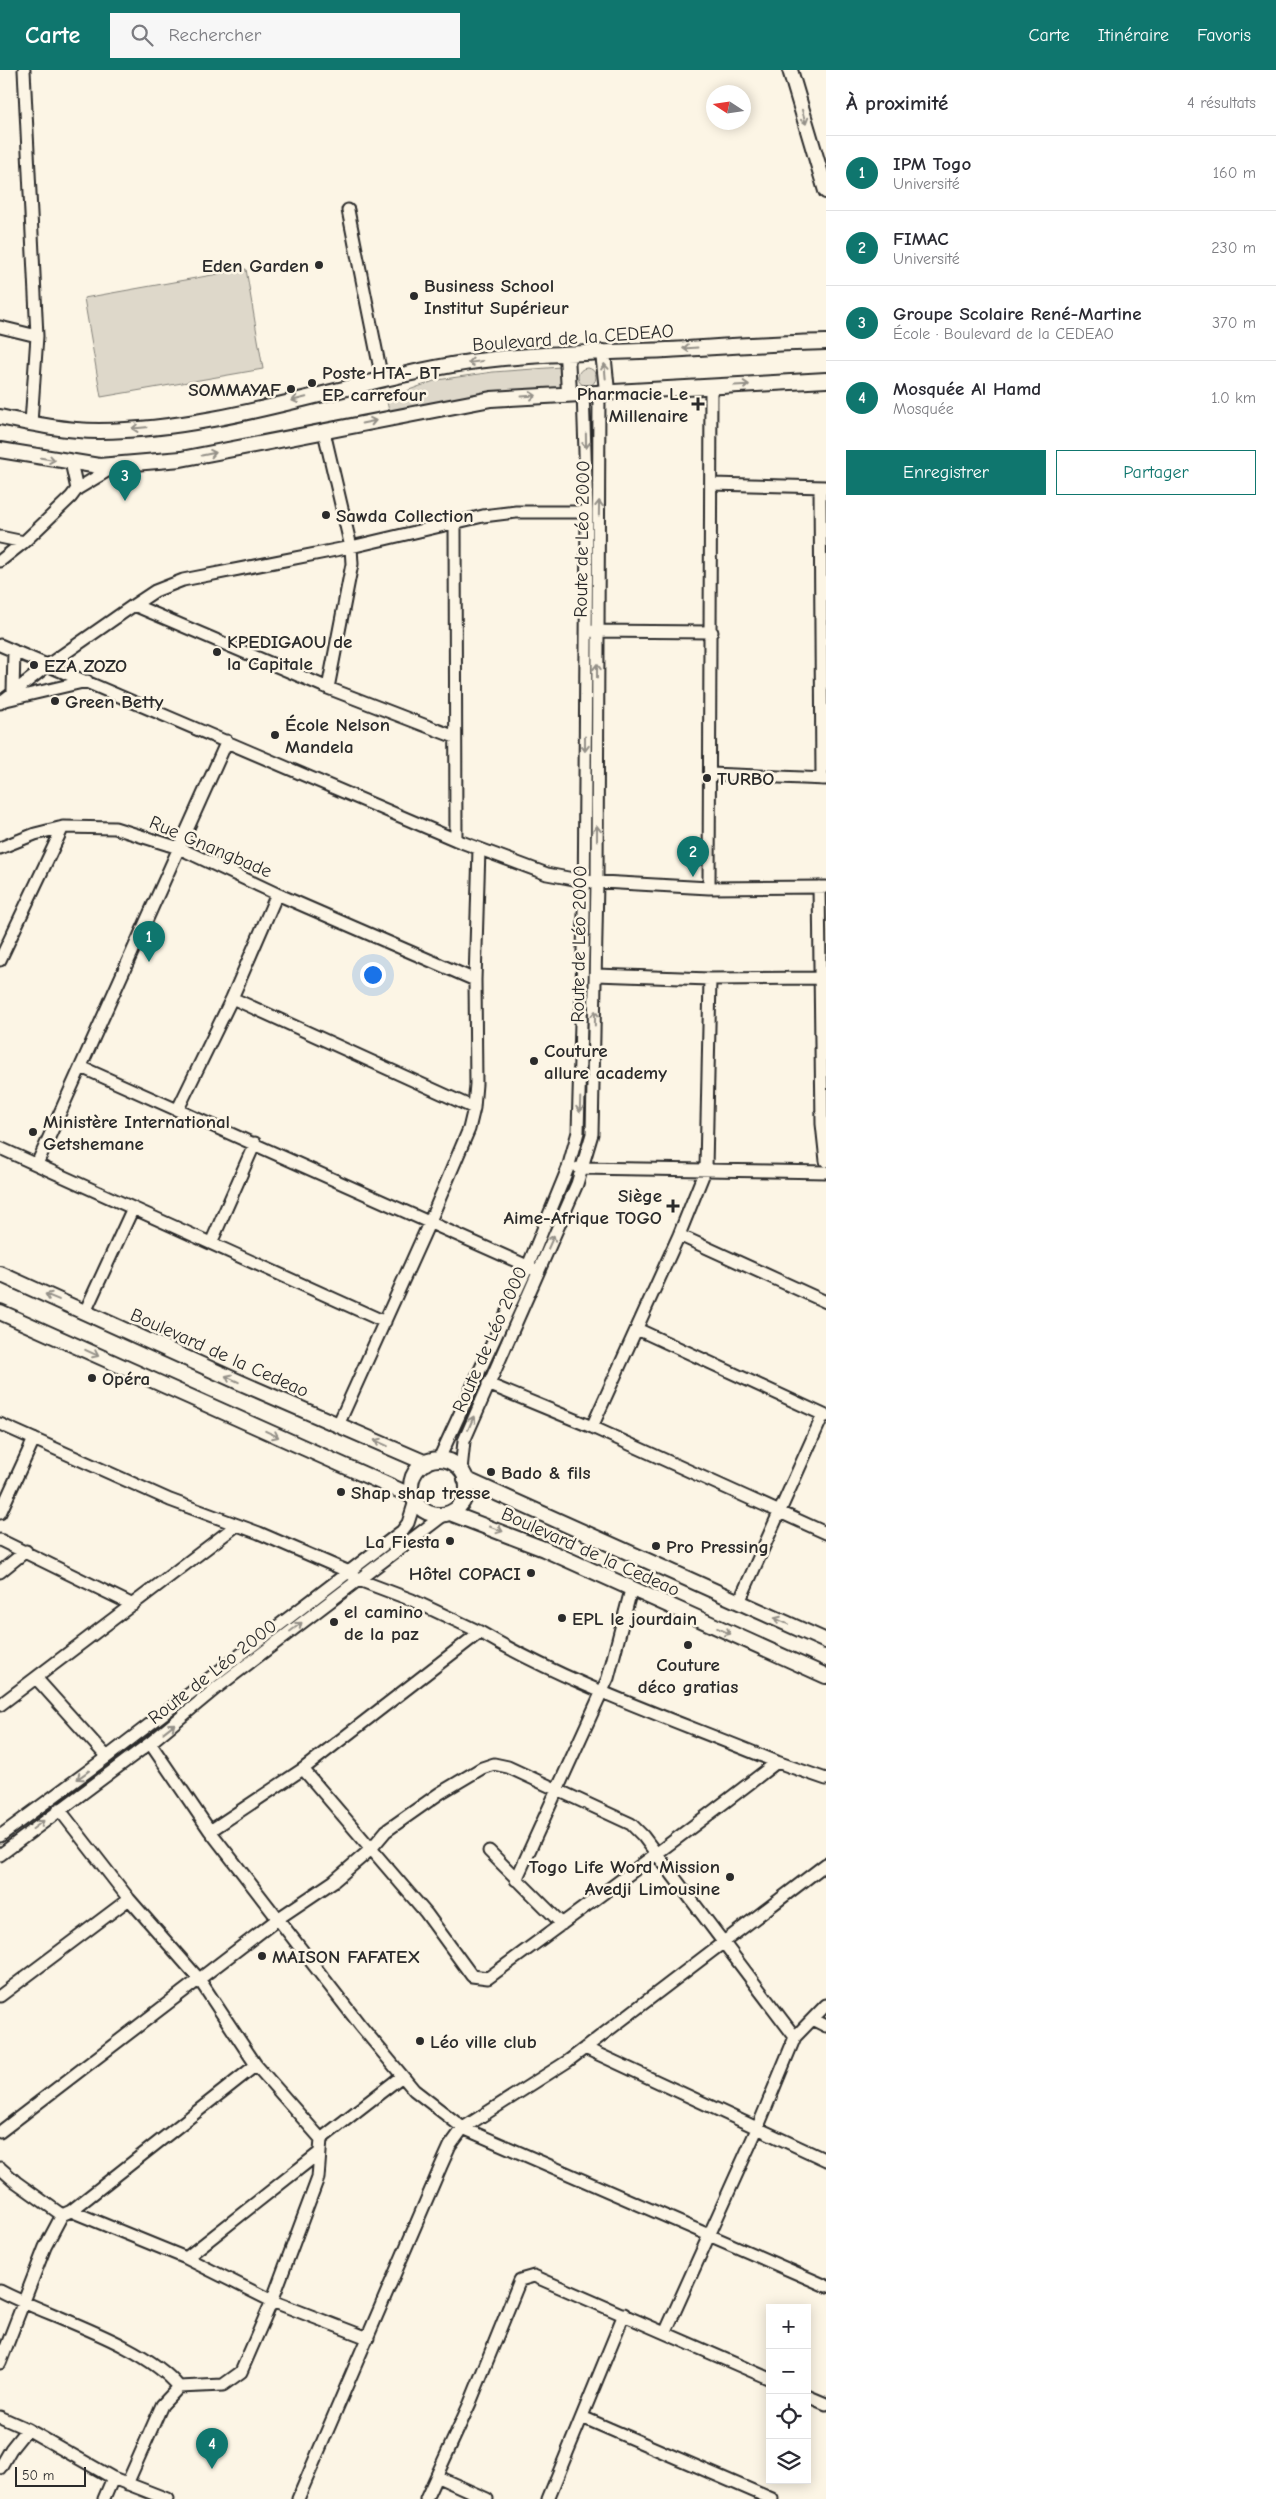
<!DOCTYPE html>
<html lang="fr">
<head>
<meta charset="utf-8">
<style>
	body { margin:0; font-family:"Comic Neue",sans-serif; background:#f7f7f7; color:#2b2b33 }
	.controls { position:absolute; right:15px; bottom:15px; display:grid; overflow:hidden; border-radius:0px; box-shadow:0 2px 12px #0003 }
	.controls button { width:45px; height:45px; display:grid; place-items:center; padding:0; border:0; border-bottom:1px solid #e1e1e2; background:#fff; color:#2b2b33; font:25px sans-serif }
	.compass { position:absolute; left:706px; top:15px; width:45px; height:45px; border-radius:50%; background:#fff; box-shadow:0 2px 12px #0003; rotate:282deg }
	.scale { position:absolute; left:15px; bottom:12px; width:71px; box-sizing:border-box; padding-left:5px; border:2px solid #2b2b2b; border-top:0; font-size:14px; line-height:18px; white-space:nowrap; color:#2b2b2b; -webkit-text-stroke:4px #fcf5e5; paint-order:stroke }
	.you { position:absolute; left:372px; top:904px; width:18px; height:18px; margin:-12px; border:4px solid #fff; border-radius:50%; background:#1a73e8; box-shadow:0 0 0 8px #1a73e833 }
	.badge { display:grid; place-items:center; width:32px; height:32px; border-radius:50%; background:#0f766e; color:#fff; font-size:16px; font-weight:700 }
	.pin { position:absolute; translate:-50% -41px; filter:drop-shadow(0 1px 2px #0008) }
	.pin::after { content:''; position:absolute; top:26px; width:18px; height:15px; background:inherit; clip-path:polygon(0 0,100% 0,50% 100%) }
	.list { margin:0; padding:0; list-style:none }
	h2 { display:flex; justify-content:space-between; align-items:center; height:65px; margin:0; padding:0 20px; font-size:21px }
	h2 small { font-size:16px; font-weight:400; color:#7c7c81 }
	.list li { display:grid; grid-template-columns:32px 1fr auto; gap:15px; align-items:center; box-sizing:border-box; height:75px; padding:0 20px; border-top:1px solid #e1e1e2 }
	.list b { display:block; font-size:19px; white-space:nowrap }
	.list p { margin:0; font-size:16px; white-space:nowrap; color:#7c7c81 }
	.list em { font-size:16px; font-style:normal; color:#7c7c81 }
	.actions { display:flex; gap:10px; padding:15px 20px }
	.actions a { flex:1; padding:11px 0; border:1px solid #0f766e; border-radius:0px; text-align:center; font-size:18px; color:#0f766e }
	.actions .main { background:#0f766e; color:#fff }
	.icon { flex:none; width:28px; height:28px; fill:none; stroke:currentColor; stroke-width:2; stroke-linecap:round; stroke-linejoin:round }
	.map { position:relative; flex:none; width:826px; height:2429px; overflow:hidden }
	header { display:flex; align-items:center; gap:30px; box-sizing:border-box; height:70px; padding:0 25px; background:#0f766e; color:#fff }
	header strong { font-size:24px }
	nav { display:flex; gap:28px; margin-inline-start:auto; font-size:18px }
	.search { width:350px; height:45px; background:#f7f7f7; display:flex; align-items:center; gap:12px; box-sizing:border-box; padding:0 18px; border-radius:0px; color:#7c7c81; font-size:19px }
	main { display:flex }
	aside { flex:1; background:#fff }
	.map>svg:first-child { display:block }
</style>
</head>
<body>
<header>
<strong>Carte</strong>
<div class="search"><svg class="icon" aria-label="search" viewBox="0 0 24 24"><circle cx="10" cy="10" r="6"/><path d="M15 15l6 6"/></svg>Rechercher</div>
<nav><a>Carte</a><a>Itinéraire</a><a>Favoris</a></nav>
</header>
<main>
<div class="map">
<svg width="826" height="2429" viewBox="0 0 826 2429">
	<rect width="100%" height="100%" fill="#fcf5e5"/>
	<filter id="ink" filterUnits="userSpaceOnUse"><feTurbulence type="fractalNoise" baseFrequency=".02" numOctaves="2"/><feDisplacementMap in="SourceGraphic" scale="10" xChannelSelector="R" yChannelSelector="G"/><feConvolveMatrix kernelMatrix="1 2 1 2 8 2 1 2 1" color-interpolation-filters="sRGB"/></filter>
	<g filter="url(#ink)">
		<!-- green -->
		<path fill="#ded8ca" stroke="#84827a" d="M 246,199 L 263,299 L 101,327 L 84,228 Z
			M 561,297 L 563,318 L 482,325 L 389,341 L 387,332 L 409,320 L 437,310 L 493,302 Z
			M578 307a9 9 0 1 1 18 0a9 9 0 1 1-18 0Z"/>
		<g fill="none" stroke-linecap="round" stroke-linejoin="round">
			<!-- minor casing -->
			<g stroke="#2b2b2b" stroke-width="15">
				<path id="minor" d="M 24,0 L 37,266 L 31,353
					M 348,140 L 382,309
					M 0,257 L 37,266
					M 324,362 L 351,477 L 352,494 L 328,618
					M 71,392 L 77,419
					M 712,414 L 825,417
					M 820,417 L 822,709
					M 455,452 L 456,770
					M 0,467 L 24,472
					M 0,491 L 24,472 L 71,427 L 77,419 L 117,395
					M 134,535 L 328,618 L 455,667
					M 591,561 L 712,562
					M 0,575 L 456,770 L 547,804 L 584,811 L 709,818 L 826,817
					M 13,622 L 14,581
					M 6,630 L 87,611
					M 0,633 L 48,595 L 134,535 L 155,521 L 183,510 L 351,477 L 483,446 L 516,442 L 587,442
					M 711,704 L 826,709
					M 0,778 L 35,764 L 63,757
					M 819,817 L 822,1054 L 826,1091
					M 709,818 L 711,316
					M 0,890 L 63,757 L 115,758 L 179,778 L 277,824 L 475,910
					M 596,905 L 710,909 L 820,908
					M 232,928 L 474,1038
					M 81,997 L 534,1199
					M 178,1039 L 232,928 L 277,824
					M 0,1078 L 385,1252
					M 37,1094 L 227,671
					M 578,1098 L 826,1102
					M 679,1165 L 826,1232
					M 211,1173 L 255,1073
					M 85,1242 L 133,1138
					M 637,1259 L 826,1346
					M 488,1314 L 592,1357 L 826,1463
					M 0,1354 L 170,1430 L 259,1463 L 347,1501 L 359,1510 L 412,1530 L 480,1562
					M 338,1355 L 430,1151 L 469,1059 L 474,1038 L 476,1014 L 475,910 L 479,779
					M 592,1357 L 679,1165 L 706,1098 L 710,909
					M 439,1389 L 528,1196 L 568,1098 L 578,1062 L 584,844 L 587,442 L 583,322
					M 461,1400 L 464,1371 L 577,1114 L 592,1064 L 597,812 L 599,321
					M 0,1443 L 34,1369
					M 0,1470 L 133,1535
					M 0,1502 L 26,1481
					M 739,1532 L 823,1345
					M 36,1608 L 107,1687
					M 0,1635 L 237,1455
					M 150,1673 L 210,1761 L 360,1955 L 414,2020 L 463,2058 L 826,2216
					M 777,1692 C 678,1651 572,1616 480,1562 L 303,1699 L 426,1843 L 472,1906 L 488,1908 C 585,1837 682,1766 777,1692 L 826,1709
					M 59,1739 L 129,1829 L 199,1909 L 256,1995 L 321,2069 L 318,2108 L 272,2231 L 241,2302 L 223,2315 L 179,2317 L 162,2335 L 127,2414
					M 210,1761 L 303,1699
					M 0,1766 L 107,1687 L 402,1461 L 408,1453 L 415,1431
					M 489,1781 L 562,1854
					M 0,1785 L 150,1673 L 215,1619 L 445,1444
					M 516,1810 L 608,1608 L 631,1520
					M 0,1926 L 129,1829
					M 814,1950 L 826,1956
					M 585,1978 L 826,2090
					M 0,2062 L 279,1848 L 334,1811 L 370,1780 L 386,1761 L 440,1723 L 482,1698 L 494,1694 L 508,1697 L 631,1754 L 643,1766 L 795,1967
					M 321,2069 L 402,2006
					M 0,2098 L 16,2112 L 62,2145 L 71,2141 L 186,2188 L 272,2231 L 368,2268
					M 71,2141 L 256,1995
					M 186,2188 L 319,2083
					M 0,2221 C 50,2247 145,2274 179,2317
					M 665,2263 L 757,2059 L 795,1967 L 826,1935
					M 0,2293 L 45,2177 L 62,2145
					M 807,2326 L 826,2334
					M 0,2347 L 27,2359 L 113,2408 L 167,2429
					M 582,2347 L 772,2429
					M 0,2398 L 11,2379 L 27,2359
					M 438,2407 L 487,2429
					M 104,2429 L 113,2408
					M 298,2429 L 441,2096 L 450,2076 L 463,2058 L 568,1991 L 826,1794
					M 426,2429 L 470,2333 L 520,2210 L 534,2206 L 770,2309
					M 548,2429 L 624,2244"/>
			</g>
			<!-- major casing -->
			<g stroke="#2b2b2b" stroke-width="18">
				<path id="major" d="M 790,0 L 826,121
					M 603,282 L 607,321
					M 567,284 L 569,323
					M 0,347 C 33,354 66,361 99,361 C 226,360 346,311 470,292 C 535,283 601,283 667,280 C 720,277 773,273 826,272
					M 0,380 L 99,396 L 181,389 L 491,329 L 826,310
					M 0,1204 L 239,1312 L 426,1393
					M 0,1242 L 412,1426
					M411 1417a28 28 0 1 1 56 0a28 28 0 1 1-56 0Z
					M 465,1409 L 826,1571
					M 450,1443 L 544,1479 L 826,1606"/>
			</g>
			<!-- minor -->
			<use href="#minor" stroke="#fcf5e5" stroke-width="11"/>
			<!-- major -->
			<use href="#major" stroke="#fcf5e5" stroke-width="14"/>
		</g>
		<!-- one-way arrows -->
		<defs><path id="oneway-shaft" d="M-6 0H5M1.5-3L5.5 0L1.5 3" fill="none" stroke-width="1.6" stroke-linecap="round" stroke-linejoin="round" transform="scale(1.25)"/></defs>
		<g stroke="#949088">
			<use href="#oneway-shaft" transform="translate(804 47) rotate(74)"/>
			<use href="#oneway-shaft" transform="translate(690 278) rotate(176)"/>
			<use href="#oneway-shaft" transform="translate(475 292) rotate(172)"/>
			<use href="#oneway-shaft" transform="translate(605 301) rotate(-95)"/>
			<use href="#oneway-shaft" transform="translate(742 315) rotate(-3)"/>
			<use href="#oneway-shaft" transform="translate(529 326) rotate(-4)"/>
			<use href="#oneway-shaft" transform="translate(299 329) rotate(167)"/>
			<use href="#oneway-shaft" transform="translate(369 352) rotate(-12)"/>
			<use href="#oneway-shaft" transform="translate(139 358) rotate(175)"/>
			<use href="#oneway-shaft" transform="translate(586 371) rotate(89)"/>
			<use href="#oneway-shaft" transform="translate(209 384) rotate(-11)"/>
			<use href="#oneway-shaft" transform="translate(48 389) rotate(10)"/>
			<use href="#oneway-shaft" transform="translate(599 438) rotate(-89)"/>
			<use href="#oneway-shaft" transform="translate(597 601) rotate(-90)"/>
			<use href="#oneway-shaft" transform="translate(585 674) rotate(90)"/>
			<use href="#oneway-shaft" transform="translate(597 763) rotate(-90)"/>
			<use href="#oneway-shaft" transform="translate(595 948) rotate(-89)"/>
			<use href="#oneway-shaft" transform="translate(580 1035) rotate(92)"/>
			<use href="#oneway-shaft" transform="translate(551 1172) rotate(-66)"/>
			<use href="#oneway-shaft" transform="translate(52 1227) rotate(-157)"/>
			<use href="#oneway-shaft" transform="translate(92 1283) rotate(25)"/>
			<use href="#oneway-shaft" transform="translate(232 1309) rotate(-155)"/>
			<use href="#oneway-shaft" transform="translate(471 1353) rotate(-67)"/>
			<use href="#oneway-shaft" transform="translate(272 1364) rotate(25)"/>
			<use href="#oneway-shaft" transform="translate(381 1373) rotate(-156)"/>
			<use href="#oneway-shaft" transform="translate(496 1459) rotate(20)"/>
			<use href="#oneway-shaft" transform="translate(781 1551) rotate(-156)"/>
			<use href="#oneway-shaft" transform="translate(296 1557) rotate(-37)"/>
			<use href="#oneway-shaft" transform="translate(724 1561) rotate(24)"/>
			<use href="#oneway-shaft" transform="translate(169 1658) rotate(-38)"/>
			<use href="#oneway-shaft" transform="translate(83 1705) rotate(144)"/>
			<use href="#oneway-shaft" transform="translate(38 1755) rotate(-37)"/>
		</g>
	</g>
	<!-- markers -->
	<g fill="#2b2b2b" stroke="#fcf5e5" stroke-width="2">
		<circle cx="319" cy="195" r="5"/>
		<circle cx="414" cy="226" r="5"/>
		<circle cx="312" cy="313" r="5"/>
		<circle cx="291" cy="319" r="5"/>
		<path d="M695.5 326.5h5v5h5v5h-5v5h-5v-5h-5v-5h5z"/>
		<circle cx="326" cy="445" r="5"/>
		<circle cx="217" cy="582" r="5"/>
		<circle cx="34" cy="595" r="5"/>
		<circle cx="55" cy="631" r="5"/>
		<circle cx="275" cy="665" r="5"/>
		<circle cx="707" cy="708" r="5"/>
		<circle cx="534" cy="991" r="5"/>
		<circle cx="33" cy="1062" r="5"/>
		<path d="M670.5 1128.5h5v5h5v5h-5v5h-5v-5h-5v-5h5z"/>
		<circle cx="92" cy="1308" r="5"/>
		<circle cx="491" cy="1402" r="5"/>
		<circle cx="341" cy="1422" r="5"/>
		<circle cx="450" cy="1471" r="5"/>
		<circle cx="656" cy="1476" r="5"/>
		<circle cx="531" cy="1503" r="5"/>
		<circle cx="562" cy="1548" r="5"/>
		<circle cx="334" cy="1552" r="5"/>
		<circle cx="688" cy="1575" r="5"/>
		<circle cx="730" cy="1807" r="5"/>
		<circle cx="262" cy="1886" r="5"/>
		<circle cx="420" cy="1971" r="5"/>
	</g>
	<g text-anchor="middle" stroke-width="5" stroke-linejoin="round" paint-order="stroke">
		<!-- poi labels -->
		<g font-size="19" font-weight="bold" fill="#2b2b2b" stroke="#fcf5e5" text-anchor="start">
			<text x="309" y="202" text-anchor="end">Eden Garden</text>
			<text x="424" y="222">Business School<tspan x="424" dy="22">Institut Supérieur</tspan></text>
			<text x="322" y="309">Poste HTA- BT<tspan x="322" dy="22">EP carrefour</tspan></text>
			<text x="281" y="326" text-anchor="end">SOMMAYAF</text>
			<text x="688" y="330" text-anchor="end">Pharmacie Le<tspan x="688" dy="22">Millenaire</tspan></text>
			<text x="336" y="452">Sawda Collection</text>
			<text x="227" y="578">KPEDIGAOU de<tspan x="227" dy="22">la Capitale</tspan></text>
			<text x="44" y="602">EZA ZOZO</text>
			<text x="65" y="638">Green Betty</text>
			<text x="285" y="661">École Nelson<tspan x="285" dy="22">Mandela</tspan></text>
			<text x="717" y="715">TURBO</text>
			<text x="544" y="987">Couture<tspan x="544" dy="22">allure academy</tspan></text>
			<text x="43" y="1058">Ministère International<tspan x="43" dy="22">Getshemane</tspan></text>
			<text x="662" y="1132" text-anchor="end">Siège<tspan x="662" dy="22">Aime-Afrique TOGO</tspan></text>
			<text x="102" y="1315">Opéra</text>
			<text x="501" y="1409">Bado &amp; fils</text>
			<text x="351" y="1429">Shap shap tresse</text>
			<text x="440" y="1478" text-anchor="end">La Fiesta</text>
			<text x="666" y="1483">Pro Pressing</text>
			<text x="521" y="1510" text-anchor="end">Hôtel COPACI</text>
			<text x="344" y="1548">el camino<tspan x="344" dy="22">de la paz</tspan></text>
			<text x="572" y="1555">EPL le jourdain</text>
			<text x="688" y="1601" text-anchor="middle">Couture<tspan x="688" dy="22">déco gratias</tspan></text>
			<text x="720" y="1803" text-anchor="end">Togo Life Word Mission<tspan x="720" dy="22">Avedji Limousine</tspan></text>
			<text x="272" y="1893">MAISON FAFATEX</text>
			<text x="430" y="1978">Léo ville club</text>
		</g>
		<!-- street labels -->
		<g font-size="19" fill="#2b2b2b" stroke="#fcf5e5">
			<text transform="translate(573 267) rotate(-4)" y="7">Boulevard de la CEDEAO</text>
			<text transform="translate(581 469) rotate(-89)" y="7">Route de Léo 2000</text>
			<text transform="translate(211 776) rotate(23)" y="7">Rue Gnangbade</text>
			<text transform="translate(578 874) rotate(-89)" y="7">Route de Léo 2000</text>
			<text transform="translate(489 1269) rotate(-66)" y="7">Route de Léo 2000</text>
			<text transform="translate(220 1282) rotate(24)" y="7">Boulevard de la Cedeao</text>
			<text transform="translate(591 1481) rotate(24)" y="7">Boulevard de la Cedeao</text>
			<text transform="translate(212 1601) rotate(-38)" y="7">Route de Léo 2000</text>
		</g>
	</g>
</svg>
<div class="controls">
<button>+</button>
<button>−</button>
<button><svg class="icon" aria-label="locate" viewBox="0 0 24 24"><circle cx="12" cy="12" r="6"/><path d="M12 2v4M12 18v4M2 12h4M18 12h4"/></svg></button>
<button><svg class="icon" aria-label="layers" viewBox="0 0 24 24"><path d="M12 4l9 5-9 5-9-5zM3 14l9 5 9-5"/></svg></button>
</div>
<svg class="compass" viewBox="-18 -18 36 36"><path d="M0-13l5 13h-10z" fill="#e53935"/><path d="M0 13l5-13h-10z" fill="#7c7c81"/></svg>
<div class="scale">50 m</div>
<div class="you"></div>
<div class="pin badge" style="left:149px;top:892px">1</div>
<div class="pin badge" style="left:693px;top:807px">2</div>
<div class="pin badge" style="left:125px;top:431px">3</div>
<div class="pin badge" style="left:212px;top:2399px">4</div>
</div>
<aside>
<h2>À proximité<small>4 résultats</small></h2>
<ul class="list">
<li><span class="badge">1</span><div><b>IPM Togo</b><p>Université</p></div><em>160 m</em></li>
<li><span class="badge">2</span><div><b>FIMAC</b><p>Université</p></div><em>230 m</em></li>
<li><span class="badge">3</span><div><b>Groupe Scolaire René-Martine</b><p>École · Boulevard de la CEDEAO</p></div><em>370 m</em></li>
<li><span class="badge">4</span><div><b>Mosquée Al Hamd</b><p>Mosquée</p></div><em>1.0 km</em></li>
</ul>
<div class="actions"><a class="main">Enregistrer</a><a>Partager</a></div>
</aside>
</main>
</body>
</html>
